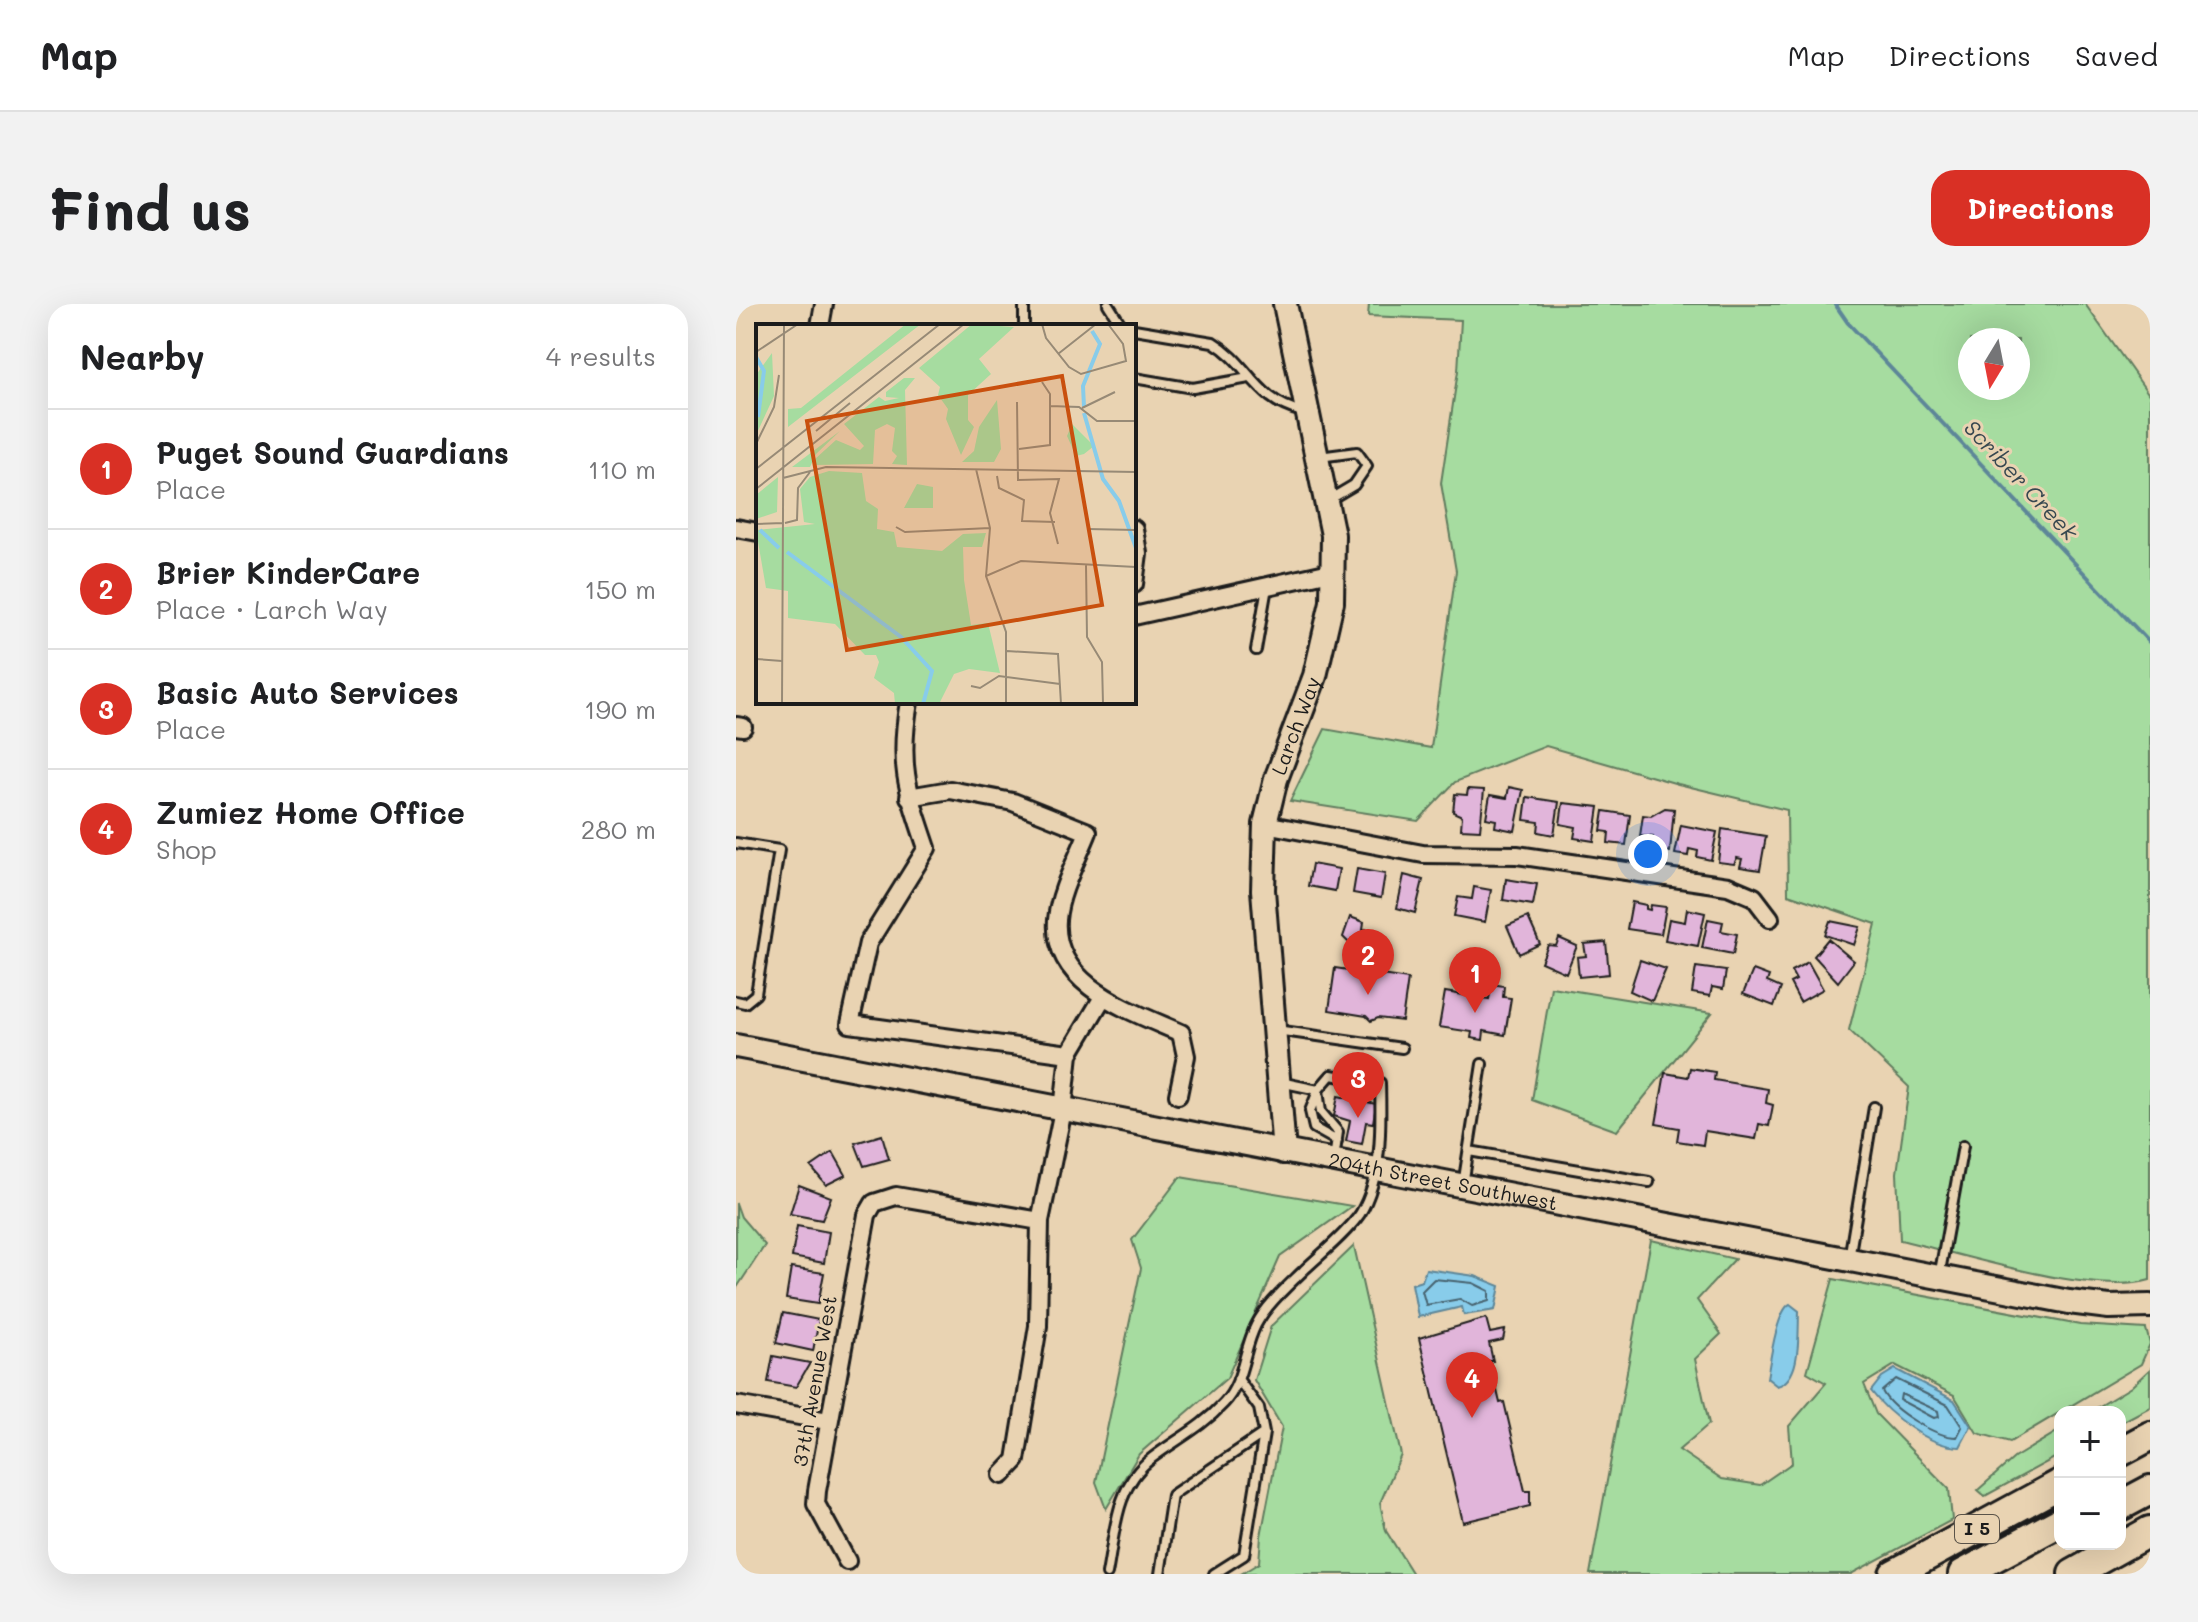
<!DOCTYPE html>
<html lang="en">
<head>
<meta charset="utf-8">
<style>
	body { margin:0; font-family:Mali,sans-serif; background:#f2f2f2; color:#202124 }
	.controls { position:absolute; right:24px; bottom:24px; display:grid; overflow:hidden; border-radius:16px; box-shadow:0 8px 32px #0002 }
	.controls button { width:72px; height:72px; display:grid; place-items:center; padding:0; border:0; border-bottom:2px solid #e0e0e0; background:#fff; color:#202124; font:40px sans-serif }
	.compass { position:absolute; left:1222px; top:24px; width:72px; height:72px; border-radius:50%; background:#fff; box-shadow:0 8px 32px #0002; rotate:190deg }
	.you { position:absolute; left:912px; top:550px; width:28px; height:28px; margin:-20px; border:6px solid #fff; border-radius:50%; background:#1a73e8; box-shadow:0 0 0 12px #1a73e833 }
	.badge { display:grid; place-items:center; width:52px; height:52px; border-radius:50%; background:#d93025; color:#fff; font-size:26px; font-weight:700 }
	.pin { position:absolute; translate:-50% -66px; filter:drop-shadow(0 2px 4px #0008) }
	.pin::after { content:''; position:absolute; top:42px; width:28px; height:24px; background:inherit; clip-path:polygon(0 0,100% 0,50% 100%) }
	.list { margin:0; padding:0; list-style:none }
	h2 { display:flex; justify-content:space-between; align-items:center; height:104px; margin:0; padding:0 32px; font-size:34px }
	h2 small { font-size:26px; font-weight:400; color:#757577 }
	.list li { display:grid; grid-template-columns:52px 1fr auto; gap:24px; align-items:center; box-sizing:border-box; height:120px; padding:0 32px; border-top:2px solid #e0e0e0 }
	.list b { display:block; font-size:30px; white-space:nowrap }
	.list p { margin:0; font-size:26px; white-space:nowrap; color:#757577 }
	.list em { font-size:26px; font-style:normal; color:#757577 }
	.map { position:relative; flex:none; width:1414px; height:1270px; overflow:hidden; border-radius:24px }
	header { display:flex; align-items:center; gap:48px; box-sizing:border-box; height:112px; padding:0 40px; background:#fff; border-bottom:2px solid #e0e0e0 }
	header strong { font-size:38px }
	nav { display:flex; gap:44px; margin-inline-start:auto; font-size:28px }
	.intro { display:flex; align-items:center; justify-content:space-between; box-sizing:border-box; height:192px; padding:0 48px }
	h1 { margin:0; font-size:56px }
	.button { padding:20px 36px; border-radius:24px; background:#d93025; color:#fff; font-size:28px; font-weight:700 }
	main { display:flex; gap:48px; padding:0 48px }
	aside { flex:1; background:#fff; border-radius:24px; box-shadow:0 8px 32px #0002 }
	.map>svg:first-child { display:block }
</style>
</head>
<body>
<header>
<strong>Map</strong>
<nav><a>Map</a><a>Directions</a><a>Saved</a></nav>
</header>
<div class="intro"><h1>Find us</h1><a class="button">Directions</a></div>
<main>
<aside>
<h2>Nearby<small>4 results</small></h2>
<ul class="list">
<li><span class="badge">1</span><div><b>Puget Sound Guardians</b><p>Place</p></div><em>110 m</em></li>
<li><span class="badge">2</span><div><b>Brier KinderCare</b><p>Place · Larch Way</p></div><em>150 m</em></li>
<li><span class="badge">3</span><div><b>Basic Auto Services</b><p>Place</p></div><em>190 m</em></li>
<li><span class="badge">4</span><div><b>Zumiez Home Office</b><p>Shop</p></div><em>280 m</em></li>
</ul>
</aside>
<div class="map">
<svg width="1414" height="1270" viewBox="0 0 1414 1270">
	<rect width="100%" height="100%" fill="#e9d3b2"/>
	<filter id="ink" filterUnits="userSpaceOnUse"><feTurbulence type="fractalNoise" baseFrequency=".0125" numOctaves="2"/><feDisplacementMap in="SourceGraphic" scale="16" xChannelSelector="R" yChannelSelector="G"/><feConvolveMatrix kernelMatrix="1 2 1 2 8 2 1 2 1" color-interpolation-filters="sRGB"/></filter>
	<g filter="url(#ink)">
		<!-- green -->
		<path fill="#a6dca0" stroke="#617c5e" stroke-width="2" fill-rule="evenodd" d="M 633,0 L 1349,0 L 1414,92 L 1414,976 C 1356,993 1227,950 1164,936 L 1161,869 L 1173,783 L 1113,726 L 1140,620 L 1052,590 L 1051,506 L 942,480 L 810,442 L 719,478 L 682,517 L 554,497 L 589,425 L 695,444 L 720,267 L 705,179 L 722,67 L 725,16 L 632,12 ZM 1234,36 L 1282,36 L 1282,84 L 1234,84 Z
			M 815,683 L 976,709 L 881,827 L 796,796 Z
			M 444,873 L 616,902 L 544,953 L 491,1074 L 403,1150 L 370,1205 L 360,1178 L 405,964 L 396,936 Z
			M 0,899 L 5,913 L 29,941 L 0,985 Z
			M 915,936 L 999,955 L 961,996 L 985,1030 L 959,1055 L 973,1120 L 943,1146 L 986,1175 L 1024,1181 L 1056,1159 L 1053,1122 L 1090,1079 L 1071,1068 L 1097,975 L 1344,1021 L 1410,1025 L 1414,1040 L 1405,1060 L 1274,1138 L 1241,1129 L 1218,1091 L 1159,1061 L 1128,1080 L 1140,1110 L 1213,1185 L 1216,1216 L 1115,1270 L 854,1270 Z
			M 618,942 L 665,1151 L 644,1199 L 650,1227 L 677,1270 L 505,1270 L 523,1259 L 525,1232 L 546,1123 L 518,1076 L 535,1022 Z
			M 1414,1065 L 1414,1103 L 1384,1119 L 1384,1108 L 1354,1108 L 1395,1083 Z
			M 1324,1126 L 1324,1151 L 1249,1192 L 1242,1186 L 1278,1154 Z"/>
		<!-- water -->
		<path fill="#88ccea" stroke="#5d8698" stroke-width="2" d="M 690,965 L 739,972 L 764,982 L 759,1006 L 728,1011 L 726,1003 L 682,1013 L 676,980 L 686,977 Z
			M 1054,1000 L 1063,1007 C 1062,1029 1066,1076 1041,1082 L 1031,1074 C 1034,1058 1041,1006 1054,1000 Z
			M 1159,1065 L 1218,1096 L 1235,1122 L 1224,1143 C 1194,1143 1153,1111 1135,1087 L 1146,1073 Z"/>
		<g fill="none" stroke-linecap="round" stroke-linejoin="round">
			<!-- shore -->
			<path stroke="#47626e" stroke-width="2" d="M 698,975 L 737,979 L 753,987 L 753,997 L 736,1002 L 724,995 L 690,1001 L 686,987 Z
				M 1160,1075 L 1212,1101 L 1226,1123 L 1221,1133 C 1200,1133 1156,1107 1146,1087 Z
				M 1165,1090 L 1202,1107 L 1203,1113 L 1198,1114 L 1164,1096 Z"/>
			<!-- stream -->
			<path stroke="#5d8698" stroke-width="4" d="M 1099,0 L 1112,19 L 1414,339"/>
		</g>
		<!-- building -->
		<path fill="#e1b5da" stroke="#1c1c1c" stroke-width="2" d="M 773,483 L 787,486 L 779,527 L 759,523 L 760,516 L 750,514 L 754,491 L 771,494 Z
			M 732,485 L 748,486 L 744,526 L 725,525 L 726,512 L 717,508 L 719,490 L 731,491 Z
			M 791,493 L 823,498 L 818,531 L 802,528 L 803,518 L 788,516 Z
			M 827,499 L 863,503 L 858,537 L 838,534 L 840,523 L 824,520 Z
			M 929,504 L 938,505 L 934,548 L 916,546 L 917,533 L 904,532 L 907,511 L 915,512 Z
			M 868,507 L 894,511 L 890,541 L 872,539 L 873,528 L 865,527 Z
			M 945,521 L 981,528 L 975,556 L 961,553 L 962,547 L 953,545 L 952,552 L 939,550 Z
			M 986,525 L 1030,532 L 1024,566 L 1004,563 L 1006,555 L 1001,554 L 998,560 L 982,558 Z
			M 576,560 L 603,565 L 599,587 L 572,582 Z
			M 621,565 L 649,570 L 645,594 L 617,589 Z
			M 668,571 L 687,576 L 679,609 L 661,604 Z
			M 770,575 L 801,580 L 797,601 L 767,596 Z
			M 738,583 L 755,586 L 749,618 L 718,612 L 722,593 L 736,595 Z
			M 896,598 L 910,601 L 910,605 L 914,606 L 915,601 L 930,603 L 925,630 L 891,625 Z
			M 951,605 L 969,609 L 962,642 L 929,636 L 933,615 L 949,618 Z
			M 614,613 L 628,618 L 627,625 L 637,626 L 635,641 L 612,638 L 607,633 Z
			M 792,613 L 804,640 L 783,650 L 771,622 Z
			M 972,615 L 987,618 L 985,627 L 1001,630 L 997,650 L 966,644 Z
			M 1094,617 L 1124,623 L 1118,641 L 1089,631 Z
			M 823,634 L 841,642 L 830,669 L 805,658 L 812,641 L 820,642 Z
			M 1092,635 L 1118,657 L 1102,678 L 1078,652 Z
			M 870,638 L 873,670 L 843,673 L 841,653 L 850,652 L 848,640 Z
			M 904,656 L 930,665 L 916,697 L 894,687 Z
			M 1072,658 L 1087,685 L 1064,698 L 1054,679 L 1060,676 L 1055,667 Z
			M 960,663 L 990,667 L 987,685 L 976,683 L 974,692 L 956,689 Z
			M 599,664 L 672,675 L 666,717 L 642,714 L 635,717 L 630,712 L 593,706 Z
			M 1017,666 L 1033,672 L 1031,678 L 1045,684 L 1038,702 L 1007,690 Z
			M 756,680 L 768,682 L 767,693 L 775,694 L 769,731 L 748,727 L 747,736 L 735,734 L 736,728 L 703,723 L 709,688 L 753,695 Z
			M 954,764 L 979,768 L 978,776 L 1032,785 L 1030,799 L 1037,801 L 1033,822 L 1023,820 L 1020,835 L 969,827 L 967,841 L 941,837 L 943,824 L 920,820 L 929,769 L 952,773 Z
			M 602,792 L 640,800 L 637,819 L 630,818 L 626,840 L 610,837 L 614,817 L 598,812 Z
			M 146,831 L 153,855 L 128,862 L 119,839 Z
			M 97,848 L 110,871 L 90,881 L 75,863 Z
			M 63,881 L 95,893 L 86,916 L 54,910 Z
			M 61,922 L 93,928 L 88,959 L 56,953 Z
			M 55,964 L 88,969 L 82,1000 L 50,995 Z
			M 47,1009 L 83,1016 L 77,1047 L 40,1039 Z
			M 750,1014 L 754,1029 L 769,1026 L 767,1036 L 753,1039 L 757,1057 L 754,1057 L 764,1099 L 768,1098 L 789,1187 L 794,1187 L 794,1202 L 727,1218 L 683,1034 Z
			M 37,1052 L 74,1059 L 60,1083 L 32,1078 Z"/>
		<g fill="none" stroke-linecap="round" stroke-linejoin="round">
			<!-- lane casing -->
			<g stroke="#1c1c1c" stroke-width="14">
				<path id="lane" d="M 372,0 L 386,22
					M 288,22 L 288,0
					M 398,25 L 477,38 C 514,60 519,97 567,108
					M 398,74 L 457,84 L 513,74
					M 583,153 L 621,148 L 631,162 L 618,181 L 591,197
					M 520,346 L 531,283
					M 0,539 L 43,546 L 20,690 L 9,699 L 0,697
					M 540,726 L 666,744
					M 582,786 L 585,808 L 602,828 L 598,855
					M 582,787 L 574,807 L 578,824 L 601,837
					M 733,847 L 913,878
					M 727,881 L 746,760
					M 1113,955 L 1138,803
					M 1203,973 L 1227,842
					M 371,1270 C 379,1229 379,1182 416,1154 C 441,1135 466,1123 488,1099 C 508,1078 507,1046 520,1021 C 531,1000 552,982 568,966 C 586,949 610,930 624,910 C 647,872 645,820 644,779 L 595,771 L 582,786 L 544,778
					M 424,1270 L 436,1191 L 528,1129
					M 478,1270 L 508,1251 L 528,1129 L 523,1104 L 502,1075"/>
			</g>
			<!-- street casing -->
			<g stroke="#1c1c1c" stroke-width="22">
				<path id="street" d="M 84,22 L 88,0
					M 0,224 L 22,228
					M 398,225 L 402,249 L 398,280
					M 398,312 L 599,267
					M 173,398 C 162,460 171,485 191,544 L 132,639 L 114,720 L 333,750 L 327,806 L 304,917 L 302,1022 L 280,1156 L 266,1171
					M 0,422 L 7,423
					M 173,493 L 214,486 L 277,498 L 352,528 C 342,554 323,588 321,616 C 316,682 396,707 445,729 L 450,752 L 442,791
					M 529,520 L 687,550 L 781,551 L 992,582 L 1018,593 L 1034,614
					M 333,750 L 367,693
					M 0,1101 L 92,1117
					M 111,1257 L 80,1200 L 81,1187 L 131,911 L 138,899 L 160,892 L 304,917"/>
			</g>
			<!-- secondary casing -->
			<g stroke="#1c1c1c" stroke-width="28">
				<g id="secondary">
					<path id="s1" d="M 0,742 L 1333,998 L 1373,1003 L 1414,1002"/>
					<path id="s2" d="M 548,848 L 527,586 L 529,520 L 540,475 L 579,372 L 596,298 L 597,231 L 549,0"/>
				</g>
			</g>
			<!-- highway casing -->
			<g stroke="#1c1c1c" stroke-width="34">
				<path id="highway" d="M 1384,1148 L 1414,1132
					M 1384,1202 L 1414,1186
					M 1158,1270 L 1324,1180
					M 1227,1270 L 1324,1218
					M 1337,1270 L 1414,1227"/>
			</g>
			<!-- lane -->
			<use href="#lane" stroke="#e9d3b2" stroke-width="8"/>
			<!-- street -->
			<use href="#street" stroke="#e9d3b2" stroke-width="16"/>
			<!-- secondary -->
			<use href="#secondary" stroke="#e9d3b2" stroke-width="22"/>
			<!-- highway -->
			<use href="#highway" stroke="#e9d3b2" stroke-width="28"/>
		</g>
	</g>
	<g text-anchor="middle" stroke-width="6" stroke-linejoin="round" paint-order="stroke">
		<!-- shield labels -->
		<rect fill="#e9d3b2" stroke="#5a5349" stroke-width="2" x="1219" y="1211" width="44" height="28" rx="6"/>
		<g font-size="18" font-weight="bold" fill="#1c1c1c">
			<text x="1241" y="1231">I 5</text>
		</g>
		<!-- street labels -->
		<g font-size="20" fill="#1c1c1c" stroke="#e9d3b2">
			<text dy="7" stroke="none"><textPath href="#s2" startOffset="432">Larch Way</textPath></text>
			<text dy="7" stroke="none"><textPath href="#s1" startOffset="720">204th Street Southwest</textPath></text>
			<text transform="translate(79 1077) rotate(-80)" y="7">37th Avenue West</text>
		</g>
		<!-- water labels -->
		<g font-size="22" font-style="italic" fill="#374850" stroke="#e9d3b2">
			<text transform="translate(1285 176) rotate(47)" y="8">Scriber Creek</text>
		</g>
	</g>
	<!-- overview -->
	<g transform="translate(20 20)">
		<rect width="380" height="380" fill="#e9d3b2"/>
		<path d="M 150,0 L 165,0 L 32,103 L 32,85 L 45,84 ZM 216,0 L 258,3 L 223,35 L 235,50 L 212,71 L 212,96 L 218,103 L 205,131 L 190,95 L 192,85 L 182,71 L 184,63 L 163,44 ZM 16,29 L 18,72 L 0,111 L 0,51 ZM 148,54 L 159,54 L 149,66 L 151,141 L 136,140 L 141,132 L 136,127 L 139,104 L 131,100 L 119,106 L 117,140 L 59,141 L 59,135 L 80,116 L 104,126 L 108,122 L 88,100 L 123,73 L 129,77 L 143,74 L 130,73 L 130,68 ZM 241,76 L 245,125 L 238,138 L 206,138 L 218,127 L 223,103 ZM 316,100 L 338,122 L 328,130 L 320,132 L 311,112 ZM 84,107 L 60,130 L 54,143 L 36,143 ZM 73,147 L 106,149 L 110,177 L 122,185 L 121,205 L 138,208 L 141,223 L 186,227 L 207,210 L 230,209 L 226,223 L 207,223 L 208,256 L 215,301 L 232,299 L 244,349 L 213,345 L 198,350 L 183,380 L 139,380 L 138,369 L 118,354 L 123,338 L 120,331 L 109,331 L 79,300 L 32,294 L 32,267 L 10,264 L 0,206 L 59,200 L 48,198 L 44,165 L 54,153 ZM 22,153 L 21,188 L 0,195 L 0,171 ZM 161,160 L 177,163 L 177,184 L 148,184 Z" fill="#a6dca0"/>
		<path fill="none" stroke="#88ccea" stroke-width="4" d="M 0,33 L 8,47 L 2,93M 328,83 L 327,62 L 344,20 L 336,7M 328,89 L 347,155 L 363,177 L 380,224M 4,206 L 23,224M 31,228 L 145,313 L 176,347 L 167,380"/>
		<path fill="none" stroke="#978a76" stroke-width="2" d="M 286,0 L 290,14 L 313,43 L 325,50 L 370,37 L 367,20 L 352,0M 0,28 L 42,0M 302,30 L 340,0M 261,78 L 262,156 L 303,155 L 294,189 L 302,220M 294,82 L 323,83 L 341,97 L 380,97M 326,84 L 359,68M 379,97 L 380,72M 60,107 L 94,79M 0,120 L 18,83 L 23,51M 263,125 L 294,121 L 294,70 L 286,58M 0,145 L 184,0M 220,145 L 234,204 L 230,252 L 250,308 L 250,380M 241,152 L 243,164 L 268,176 L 266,197 L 299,198M 27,154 L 70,143 L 380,148M 0,165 L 208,0M 29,199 L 41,196 L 42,164 L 54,148M 0,200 L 27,199M 140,203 L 149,208 L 234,204M 331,205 L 380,206M 330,241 L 331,313 L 346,338 L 347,380M 230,252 L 265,237 L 380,243M 251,327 L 302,330 L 305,380M 0,335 L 26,337M 215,362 L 224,364 L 243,352 L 304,360M 26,380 L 28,0"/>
		<path fill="#c9500e" fill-opacity="0.15" stroke="#c9500e" stroke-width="4" d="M 306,52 L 346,281 L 91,326 L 51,97 Z"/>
		<rect width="380" height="380" fill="none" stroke="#1c1c1c" stroke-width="4"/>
	</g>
</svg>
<div class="controls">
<button>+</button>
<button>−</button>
</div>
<svg class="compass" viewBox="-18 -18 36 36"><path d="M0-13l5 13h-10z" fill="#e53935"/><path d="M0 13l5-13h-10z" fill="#757577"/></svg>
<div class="you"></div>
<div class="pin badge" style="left:739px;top:709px">1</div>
<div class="pin badge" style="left:632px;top:691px">2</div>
<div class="pin badge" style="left:622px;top:814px">3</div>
<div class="pin badge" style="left:736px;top:1114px">4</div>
</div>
</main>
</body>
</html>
